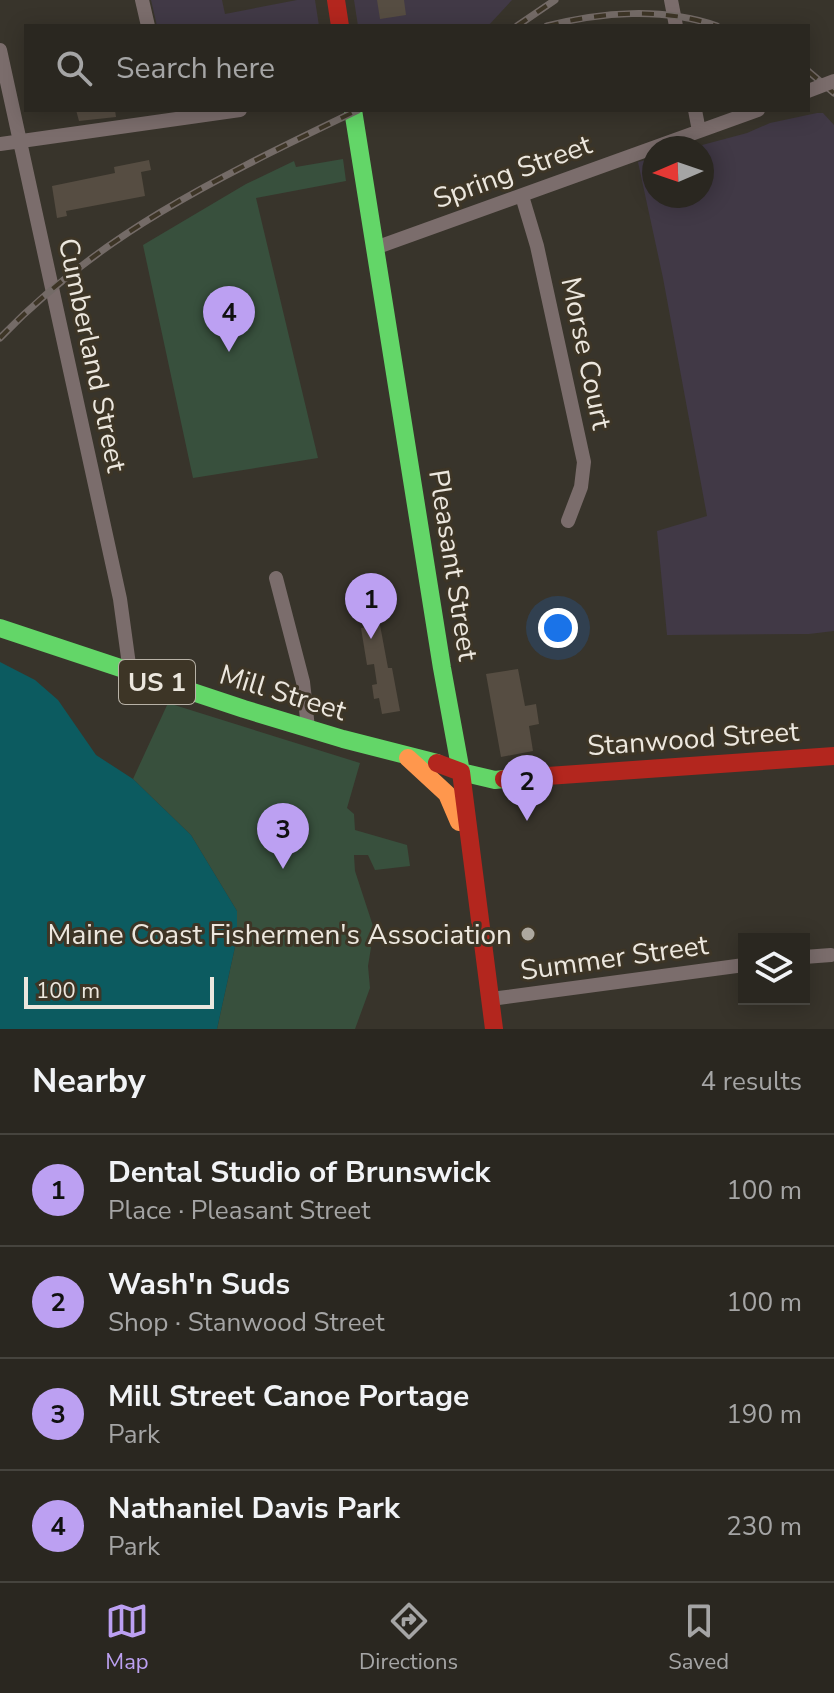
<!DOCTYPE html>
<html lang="en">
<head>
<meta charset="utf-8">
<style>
	body { margin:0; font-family:"Nunito Sans",sans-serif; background:#322f29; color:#f1f3f6 }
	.controls { position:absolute; right:24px; bottom:24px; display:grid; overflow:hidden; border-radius:0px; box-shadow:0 4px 20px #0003 }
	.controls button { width:72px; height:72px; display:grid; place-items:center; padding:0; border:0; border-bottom:2px solid #46443e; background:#2a2720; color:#f1f3f6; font:40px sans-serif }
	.compass { position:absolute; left:642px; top:136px; width:72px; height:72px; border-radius:50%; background:#2a2720; box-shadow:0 4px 20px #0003; rotate:268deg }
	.scale { position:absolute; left:24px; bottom:20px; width:190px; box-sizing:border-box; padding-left:8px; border:4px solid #ece7de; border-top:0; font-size:22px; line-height:28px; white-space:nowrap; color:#ece7de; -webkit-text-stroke:6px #3d3526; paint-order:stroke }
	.you { position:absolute; left:558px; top:628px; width:28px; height:28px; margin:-20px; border:6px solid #fff; border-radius:50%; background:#1a73e8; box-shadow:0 0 0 12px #1a73e833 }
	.badge { display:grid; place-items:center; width:52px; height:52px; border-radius:50%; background:#bca0f2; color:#111; font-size:26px; font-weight:700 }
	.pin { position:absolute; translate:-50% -66px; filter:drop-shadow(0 2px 4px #0008) }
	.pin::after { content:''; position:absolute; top:42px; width:28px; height:24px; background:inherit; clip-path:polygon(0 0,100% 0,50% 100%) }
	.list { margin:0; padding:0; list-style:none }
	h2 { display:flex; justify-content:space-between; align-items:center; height:104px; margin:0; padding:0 32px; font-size:34px }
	h2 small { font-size:26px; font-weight:400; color:#a5a5a5 }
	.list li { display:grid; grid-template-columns:52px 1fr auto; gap:24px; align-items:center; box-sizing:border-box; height:112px; padding:0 32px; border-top:2px solid #46443e }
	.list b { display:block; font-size:30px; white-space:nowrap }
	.list p { margin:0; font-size:26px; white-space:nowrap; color:#a5a5a5 }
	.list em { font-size:26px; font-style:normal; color:#a5a5a5 }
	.icon { flex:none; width:44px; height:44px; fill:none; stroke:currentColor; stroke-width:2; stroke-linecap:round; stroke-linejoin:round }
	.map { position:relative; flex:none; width:834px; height:1029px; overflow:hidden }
	.search { position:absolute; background:#2a2720; box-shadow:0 4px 20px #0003; left:24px; right:24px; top:24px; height:88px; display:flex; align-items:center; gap:20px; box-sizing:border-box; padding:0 28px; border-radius:0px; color:#a5a5a5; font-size:30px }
	.sheet { height:552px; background:#2a2720 }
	nav { display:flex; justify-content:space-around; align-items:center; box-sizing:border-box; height:112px; border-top:2px solid #46443e; background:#2a2720; font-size:22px; color:#a5a5a5 }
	nav a { display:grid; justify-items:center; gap:4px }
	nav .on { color:#bca0f2 }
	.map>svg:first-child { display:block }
</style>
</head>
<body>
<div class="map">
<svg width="834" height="1029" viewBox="0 0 834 1029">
	<rect width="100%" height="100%" fill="#38342b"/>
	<!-- commercial -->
	<path fill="#413946" d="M 151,0 L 222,0 L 225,14 L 297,0 L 315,0 L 319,26 L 157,26 Z
		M 354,0 L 512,0 L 488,26 L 358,26 Z
		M 817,113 L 823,113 L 834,125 L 834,631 L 809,634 L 667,635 L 657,531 L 707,516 L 663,278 L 638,162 L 654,158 L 654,196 L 702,196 L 702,148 L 691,148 L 747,133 L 770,123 Z"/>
	<!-- green -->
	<path fill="#38503d" d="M 343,159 L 346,181 L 256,198 L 318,458 L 193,478 L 143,245 L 246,184 L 294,161 L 296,167 Z
		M 168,703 L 360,763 L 347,808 L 354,814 L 355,830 L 407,845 L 410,866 L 375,870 L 368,855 L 354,855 L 355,871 L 374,929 L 368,966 L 370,988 L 355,1029 L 217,1029 L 237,938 L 237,911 L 191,835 L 133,779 Z"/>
	<!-- water -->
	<path fill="#0c5b60" d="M 0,662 L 35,680 L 58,700 L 96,755 L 133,779 L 191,835 L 237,911 L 237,938 L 217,1029 L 0,1029 Z"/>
	<!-- building -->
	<path fill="#564d42" d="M 377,0 L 404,0 L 406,15 L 380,19 Z
		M 76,110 L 115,110 L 116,117 L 79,121 Z
		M 149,160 L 151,170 L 141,172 L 145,196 L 66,211 L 67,216 L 57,218 L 52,186 L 115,173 L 114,167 Z
		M 380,625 L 388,668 L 392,668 L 400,711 L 382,714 L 379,698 L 374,699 L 372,685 L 377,684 L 374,664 L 367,665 L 361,628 Z
		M 518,669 L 525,706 L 536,704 L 539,724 L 529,726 L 533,751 L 501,757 L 486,674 Z"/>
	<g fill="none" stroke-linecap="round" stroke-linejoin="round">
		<!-- street -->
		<path stroke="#7b6d6c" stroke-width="14" d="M 142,0 L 148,26
			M 671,0 L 676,26
			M 0,50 L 120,599 L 130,672
			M 695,110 L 699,131
			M 0,144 L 240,110
			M 522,196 L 537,246 L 584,462 L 581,487 L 568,521
			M 375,248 L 758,110
			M 276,578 L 303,682 L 308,728
			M 804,957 L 831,955
			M 491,999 L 744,965"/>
		<!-- fast -->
		<path stroke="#63d668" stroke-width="18" d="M 353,110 L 442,668 L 461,772 L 495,780 L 504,779
			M 0,628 L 244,709 L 343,739 L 437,763"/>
		<!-- slow -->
		<path stroke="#ff974d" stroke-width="18" d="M 408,758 L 447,794 L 459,822"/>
		<!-- jam -->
		<path stroke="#b3261e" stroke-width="18" d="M 336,0 L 340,26
			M 437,763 L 461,772 L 494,1029
			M 504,779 L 834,756"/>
		<!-- rail casing -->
		<g stroke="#746b67" stroke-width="7">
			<path id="rail" d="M 517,26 L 555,0
				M 547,26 C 601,12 663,7 717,26
				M 808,71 L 834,93
				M 0,338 C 104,230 226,174 358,110"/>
		</g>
		<!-- rail -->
		<use href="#rail" stroke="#3d3526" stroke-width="4" stroke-dasharray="12" stroke-linecap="butt"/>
		<!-- street-bridge -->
		<path stroke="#7b6d6c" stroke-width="14" d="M 808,91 L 834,81"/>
	</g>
	<!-- markers -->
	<circle fill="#ada89f" stroke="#3d3526" stroke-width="3" cx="528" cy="934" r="8"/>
	<g text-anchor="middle" stroke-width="6" stroke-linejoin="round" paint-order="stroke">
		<!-- shield labels -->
		<rect fill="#3d3526" stroke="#b8b2a7" stroke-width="2" x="119" y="660" width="76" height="44" rx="6"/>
		<g font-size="26" font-weight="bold" fill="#ece7de">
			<text x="157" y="691">US 1</text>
		</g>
		<!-- street labels -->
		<g font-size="28" fill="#ece7de" stroke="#3d3526">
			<text transform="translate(512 171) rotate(-20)" y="10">Spring Street</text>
			<text transform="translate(587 353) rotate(78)" y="10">Morse Court</text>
			<text transform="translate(93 355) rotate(78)" y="10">Cumberland Street</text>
			<text transform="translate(454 565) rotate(81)" y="10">Pleasant Street</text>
			<text transform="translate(283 692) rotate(17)" y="10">Mill Street</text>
			<text transform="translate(693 738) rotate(-4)" y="10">Stanwood Street</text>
			<text transform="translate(614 957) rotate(-8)" y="10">Summer Street</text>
		</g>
		<!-- poi labels -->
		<g font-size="28" fill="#ece7de" stroke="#3d3526" text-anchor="end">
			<text x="512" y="944">Maine Coast Fishermen's Association</text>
		</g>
	</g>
</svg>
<div class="controls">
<button><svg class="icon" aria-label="layers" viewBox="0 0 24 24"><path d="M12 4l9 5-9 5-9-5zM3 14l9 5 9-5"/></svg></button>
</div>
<svg class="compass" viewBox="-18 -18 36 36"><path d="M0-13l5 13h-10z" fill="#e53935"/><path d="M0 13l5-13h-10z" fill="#a5a5a5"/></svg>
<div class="scale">100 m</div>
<div class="you"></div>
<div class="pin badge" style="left:371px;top:639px">1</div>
<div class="pin badge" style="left:527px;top:821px">2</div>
<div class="pin badge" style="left:283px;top:869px">3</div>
<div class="pin badge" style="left:229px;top:352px">4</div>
<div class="search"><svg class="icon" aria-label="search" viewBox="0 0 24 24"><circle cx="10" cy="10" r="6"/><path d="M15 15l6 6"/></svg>Search here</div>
</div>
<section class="sheet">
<h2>Nearby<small>4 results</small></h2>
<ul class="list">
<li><span class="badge">1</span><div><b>Dental Studio of Brunswick</b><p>Place · Pleasant Street</p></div><em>100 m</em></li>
<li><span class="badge">2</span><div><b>Wash'n Suds</b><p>Shop · Stanwood Street</p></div><em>100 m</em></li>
<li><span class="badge">3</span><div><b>Mill Street Canoe Portage</b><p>Park</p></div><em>190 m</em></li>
<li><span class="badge">4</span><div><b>Nathaniel Davis Park</b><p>Park</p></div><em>230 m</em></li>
</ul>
</section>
<nav>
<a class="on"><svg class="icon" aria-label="map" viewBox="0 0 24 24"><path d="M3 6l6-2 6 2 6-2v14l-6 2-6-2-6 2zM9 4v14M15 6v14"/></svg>Map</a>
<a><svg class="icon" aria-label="directions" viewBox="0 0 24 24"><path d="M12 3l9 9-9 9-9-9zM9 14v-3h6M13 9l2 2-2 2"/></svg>Directions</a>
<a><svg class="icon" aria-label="saved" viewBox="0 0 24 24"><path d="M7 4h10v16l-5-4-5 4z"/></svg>Saved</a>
</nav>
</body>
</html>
